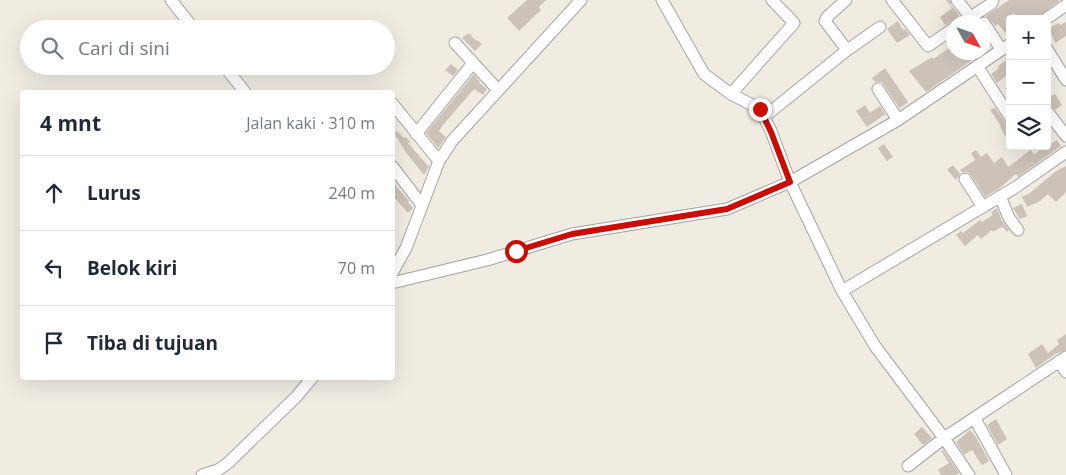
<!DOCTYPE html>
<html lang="id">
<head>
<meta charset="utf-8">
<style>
	body { margin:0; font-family:"Open Sans",sans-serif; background:#f6f6f7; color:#1f2937 }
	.controls { position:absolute; right:15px; top:15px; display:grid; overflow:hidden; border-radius:5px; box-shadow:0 5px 20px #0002 }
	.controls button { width:45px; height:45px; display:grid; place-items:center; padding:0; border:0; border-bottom:1px solid #e0e1e3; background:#fff; color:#1f2937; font:25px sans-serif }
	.compass { position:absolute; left:946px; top:15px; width:45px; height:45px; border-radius:50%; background:#fff; box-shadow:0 5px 20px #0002; rotate:130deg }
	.stop { position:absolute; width:15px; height:15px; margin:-11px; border:4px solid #cb0c00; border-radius:50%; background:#fff }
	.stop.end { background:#cb0c00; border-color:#fff; box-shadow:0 1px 5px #0008 }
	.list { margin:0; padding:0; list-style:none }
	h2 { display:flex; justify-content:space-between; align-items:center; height:65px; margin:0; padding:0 20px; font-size:21px }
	h2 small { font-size:16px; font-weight:400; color:#747a83 }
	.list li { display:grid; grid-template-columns:32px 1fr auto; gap:15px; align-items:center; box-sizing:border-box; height:75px; padding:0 20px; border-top:1px solid #e0e1e3 }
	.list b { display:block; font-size:19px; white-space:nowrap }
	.list em { font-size:16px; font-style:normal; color:#747a83 }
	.icon { flex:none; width:28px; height:28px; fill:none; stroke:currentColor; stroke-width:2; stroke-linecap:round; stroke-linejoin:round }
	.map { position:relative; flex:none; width:1066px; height:475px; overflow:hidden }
	.search { position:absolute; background:#fff; box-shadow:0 5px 20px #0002; left:20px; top:20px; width:375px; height:55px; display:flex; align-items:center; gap:12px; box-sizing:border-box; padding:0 18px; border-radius:28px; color:#747a83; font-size:19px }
	.panel { position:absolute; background:#fff; box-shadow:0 5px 20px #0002; left:20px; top:90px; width:375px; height:290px; border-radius:5px }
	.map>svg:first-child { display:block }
</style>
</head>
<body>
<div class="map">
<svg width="1066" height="475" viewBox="0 0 1066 475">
	<rect width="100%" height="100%" fill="#f0ece2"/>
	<!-- building -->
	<path fill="#ccc2b8" d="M 527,0 L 546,0 L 539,7 L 541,10 L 519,31 L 507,18 Z
		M 946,0 L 950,0 L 951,5 L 959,15 L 956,21 L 950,22 L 945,25 L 940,17 L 952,8 Z
		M 1009,0 L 1060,0 L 1036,19 L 1018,19 L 1014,13 L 1005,20 L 1010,28 L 1009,37 L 998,24 L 995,26 L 986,16 Z
		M 898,21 L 903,30 L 905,29 L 910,35 L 897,43 L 887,29 Z
		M 1066,22 L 1066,36 L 1055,43 L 1049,28 L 1059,23 L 1060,25 Z
		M 469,33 L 476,41 L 477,40 L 482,44 L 475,51 L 462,38 Z
		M 954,45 L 954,52 L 984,52 L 926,92 L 909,71 L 932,57 L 933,59 Z
		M 1010,58 L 1010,73 L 997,83 L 991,74 L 999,68 L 998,66 Z
		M 451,64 L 458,70 L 453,76 L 445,70 Z
		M 885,68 L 908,102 L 900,108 L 900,109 L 884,85 L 881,82 L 875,82 L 872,78 Z
		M 474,74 L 480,82 L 479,83 L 487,89 L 483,95 L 474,89 L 443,125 L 439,131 L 446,137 L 438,148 L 426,133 Z
		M 1055,94 L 1062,105 L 1055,110 L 1050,104 L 1047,104 L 1047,99 Z
		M 865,105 L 870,113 L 880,106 L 887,117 L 884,115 L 867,127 L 856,111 Z
		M 995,108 L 1004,121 L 1010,126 L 1010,134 L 1005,136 L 1000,126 L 1001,126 L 990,110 Z
		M 397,131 L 404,138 L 406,137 L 410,142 L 408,143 L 429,167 L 424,175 L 407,154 L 394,133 Z
		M 1057,140 L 1061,146 L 1018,177 L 1016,174 L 1001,187 L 985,197 L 971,175 L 968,172 L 962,172 L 960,170 L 975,160 L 971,153 L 976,150 L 981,157 L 987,153 L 994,163 L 1002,157 L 1008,167 L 1029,151 L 1031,150 L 1034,155 L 1044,146 L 1047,146 Z
		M 884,144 L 893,157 L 887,161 L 878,148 Z
		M 953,165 L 960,174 L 956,180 L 947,170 Z
		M 1066,166 L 1066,192 L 1056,202 L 1048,194 L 1040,201 L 1027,207 L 1022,197 L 1030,193 L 1056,171 Z
		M 392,181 L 409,201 L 408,202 L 413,208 L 408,213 L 392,195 Z
		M 1022,204 L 1027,216 L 1020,219 L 1021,221 L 1013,208 Z
		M 997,208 L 1002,221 L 1009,230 L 1007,232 L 1003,227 L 1002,228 L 1001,227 L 993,232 L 992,230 L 981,239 L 978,235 L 965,246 L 956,235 L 961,231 L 963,233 L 980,220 L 982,222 L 993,215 L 991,212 Z
		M 1066,334 L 1066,350 L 1055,354 L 1036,368 L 1028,354 L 1042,344 L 1048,353 L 1059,344 L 1057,340 Z
		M 996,419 L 1007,439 L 998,445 L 987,425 Z
		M 922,427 L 932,438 L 923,445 L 914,434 Z
		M 970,430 L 976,437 L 989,461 L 982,465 L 972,450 L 964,455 L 956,442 Z
		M 943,450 L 959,473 L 956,475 L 941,475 L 938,470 L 949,463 L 941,451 Z"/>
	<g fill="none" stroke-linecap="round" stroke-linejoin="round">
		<!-- minor casing -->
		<g stroke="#a4a4a4" stroke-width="13">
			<path id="minor" d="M 171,0 L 194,29
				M 662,0 L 704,74 L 731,94 L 760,109 L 771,131 L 790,182 L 842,291 L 875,346 L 944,438 L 969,475
				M 846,0 L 827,17 L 825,21 L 847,50
				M 892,0 L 928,46 L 954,28
				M 957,0 L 971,18
				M 1046,19 L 1066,5
				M 963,22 L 991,4 L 993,0
				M 984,23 L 1001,49
				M 455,43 L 498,90
				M 1047,49 L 1066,80
				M 224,66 L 245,92
				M 977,66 L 1010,117
				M 878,89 L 898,120
				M 731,94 L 794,23 L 772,0
				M 392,103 L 439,161
				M 1047,111 L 1066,136
				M 764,117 L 846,51 L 880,27
				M 416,134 L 473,63
				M 392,166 L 422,205
				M 965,179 L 983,207
				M 1000,196 L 1009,218 L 1018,230
				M 392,273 L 406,248 L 439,161 L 452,141 L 581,0
				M 392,283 L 487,260 L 572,234 L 727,209 L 790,182 L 898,120 L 1010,44
				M 842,291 L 1016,187 L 1066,152
				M 1059,361 L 1066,372
				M 975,419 L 1006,475
				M 908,466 L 944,438 L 1066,357
				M 202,475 L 218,470 L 228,463 L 296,397 L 312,378"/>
		</g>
		<!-- minor -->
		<use href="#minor" stroke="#fff" stroke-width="11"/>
	</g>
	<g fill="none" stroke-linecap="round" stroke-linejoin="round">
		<!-- route -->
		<path stroke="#cb0c00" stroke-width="6" d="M 516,251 L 572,234 L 727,209 L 790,182 L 771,132 L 760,109"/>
	</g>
</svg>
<div class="controls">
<button>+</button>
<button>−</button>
<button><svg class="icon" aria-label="layers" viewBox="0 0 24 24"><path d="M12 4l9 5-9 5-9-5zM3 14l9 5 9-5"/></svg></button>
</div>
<svg class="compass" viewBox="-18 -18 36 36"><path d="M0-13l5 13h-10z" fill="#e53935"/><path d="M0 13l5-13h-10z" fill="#747a83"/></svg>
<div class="stop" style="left:516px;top:251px"></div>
<div class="stop end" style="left:760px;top:109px"></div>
<div class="search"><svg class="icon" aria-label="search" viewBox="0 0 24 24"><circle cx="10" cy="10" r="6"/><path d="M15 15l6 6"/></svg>Cari di sini</div>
<section class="panel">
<h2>4 mnt<small>Jalan kaki · 310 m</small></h2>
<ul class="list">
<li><svg class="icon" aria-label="ahead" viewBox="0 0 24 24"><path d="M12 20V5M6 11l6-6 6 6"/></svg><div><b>Lurus</b></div><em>240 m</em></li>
<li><svg class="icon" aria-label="left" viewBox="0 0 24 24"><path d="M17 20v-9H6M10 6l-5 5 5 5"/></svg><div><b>Belok kiri</b></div><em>70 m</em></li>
<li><svg class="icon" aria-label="arrive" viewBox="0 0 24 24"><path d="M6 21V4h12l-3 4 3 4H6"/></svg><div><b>Tiba di tujuan</b></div></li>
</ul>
</section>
</div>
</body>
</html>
